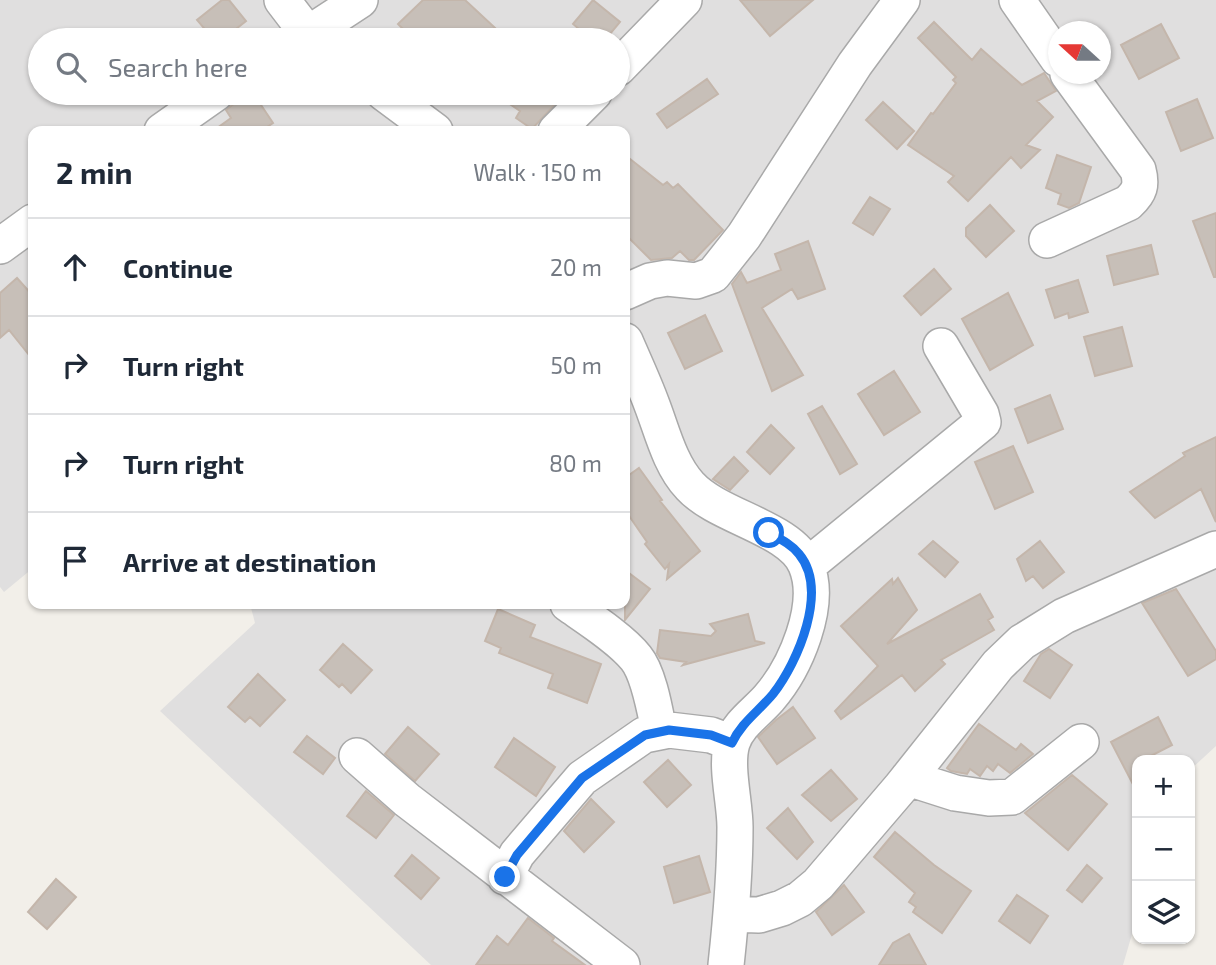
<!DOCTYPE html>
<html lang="en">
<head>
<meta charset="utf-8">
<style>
	body { margin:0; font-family:"Exo 2",sans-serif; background:#f6f6f7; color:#1f2937 }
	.controls { position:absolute; right:21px; bottom:21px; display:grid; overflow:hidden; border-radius:14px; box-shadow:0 2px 5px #0004 }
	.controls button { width:63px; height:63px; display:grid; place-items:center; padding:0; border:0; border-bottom:2px solid #e0e1e3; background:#fff; color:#1f2937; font:35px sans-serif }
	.compass { position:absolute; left:1048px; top:21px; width:63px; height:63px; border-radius:50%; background:#fff; box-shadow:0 2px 5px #0004; rotate:291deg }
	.stop { position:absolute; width:21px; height:21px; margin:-16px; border:5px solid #1a73e8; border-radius:50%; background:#fff }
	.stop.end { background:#1a73e8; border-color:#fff; box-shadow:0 2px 7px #0008 }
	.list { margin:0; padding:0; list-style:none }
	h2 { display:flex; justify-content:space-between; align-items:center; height:91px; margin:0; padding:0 28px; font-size:30px }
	h2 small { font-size:23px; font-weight:400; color:#747a83 }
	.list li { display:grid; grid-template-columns:46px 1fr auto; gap:21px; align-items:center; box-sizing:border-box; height:98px; padding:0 28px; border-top:2px solid #e0e1e3 }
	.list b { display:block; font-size:26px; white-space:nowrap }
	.list em { font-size:23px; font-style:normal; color:#747a83 }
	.icon { flex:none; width:38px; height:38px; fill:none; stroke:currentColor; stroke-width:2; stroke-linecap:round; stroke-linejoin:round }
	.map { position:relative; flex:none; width:1216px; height:965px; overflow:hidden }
	.search { position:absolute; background:#fff; box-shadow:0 2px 5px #0004; left:28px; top:28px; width:602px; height:77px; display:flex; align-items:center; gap:18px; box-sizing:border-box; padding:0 24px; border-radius:38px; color:#747a83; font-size:26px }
	.panel { position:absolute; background:#fff; box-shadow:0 2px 5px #0004; left:28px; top:126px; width:602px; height:483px; border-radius:14px }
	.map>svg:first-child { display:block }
</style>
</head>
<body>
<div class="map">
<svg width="1216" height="965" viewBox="0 0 1216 965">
	<rect width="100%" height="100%" fill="#f2efe9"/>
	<!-- residential -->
	<path fill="#e0dfdf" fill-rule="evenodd" d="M 0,0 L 1216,0 L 1216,746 L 1190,770 L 1190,760 L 1137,760 L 1137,917 L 1123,965 L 431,965 L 160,711 L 255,623 L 250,604 L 625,604 L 625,131 L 33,131 L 33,568 L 4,592 L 0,587 ZM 1058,32 L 1100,32 L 1100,74 L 1058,74 ZM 40,40 L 618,40 L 618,93 L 40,93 Z"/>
	<!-- building -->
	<path fill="#c7bfb8" stroke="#c4b6ab" stroke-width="2" d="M 222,0 L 229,0 L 246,21 L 222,40 L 214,40 L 197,20 Z
		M 423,0 L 465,0 L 508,40 L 414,40 L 398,24 Z
		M 593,0 L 620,22 L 605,40 L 592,40 L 573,24 Z
		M 740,0 L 813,0 L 770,36 Z
		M 934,22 L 972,60 L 981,49 L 1022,85 L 1044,73 L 1056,91 L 1037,101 L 1053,117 L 1026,145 L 1040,150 L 1021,168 L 1011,157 L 968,201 L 948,182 L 954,176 L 908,145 L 931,113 L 933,114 L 956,83 L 953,80 L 956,77 L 918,38 Z
		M 1161,24 L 1179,58 L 1139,79 L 1121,45 Z
		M 707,79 L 718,94 L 667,128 L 657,114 Z
		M 248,93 L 253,93 L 273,123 L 261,131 L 213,131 L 231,118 L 226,110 Z
		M 494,93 L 549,93 L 559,100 L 532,129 L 516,118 L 520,111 Z
		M 1197,99 L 1213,138 L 1181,151 L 1166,112 Z
		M 883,102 L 914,131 L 897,149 L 866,120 Z
		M 625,155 L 663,185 L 667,182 L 673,188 L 678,184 L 723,230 L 694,260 L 689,260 L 680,251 L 672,258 L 651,260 L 625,234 Z
		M 1057,155 L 1091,167 L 1079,203 L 1069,208 L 1058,204 L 1061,194 L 1046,188 Z
		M 870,197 L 890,209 L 873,235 L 853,223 Z
		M 990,205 L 1014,231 L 986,257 L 966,236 L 966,228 Z
		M 1216,213 L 1216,277 L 1214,277 L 1193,221 Z
		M 808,241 L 825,289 L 798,299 L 792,289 L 762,308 L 803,375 L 772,391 L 732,284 L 741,272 L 747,283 L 781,270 L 775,254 Z
		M 1151,245 L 1158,274 L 1114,285 L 1107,256 Z
		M 934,269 L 951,289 L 921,315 L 904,296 Z
		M 17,278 L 33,296 L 33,360 L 9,330 L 0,338 L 0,293 Z
		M 1078,280 L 1088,312 L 1069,318 L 1068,313 L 1055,318 L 1046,290 Z
		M 1008,293 L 1033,345 L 990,370 L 962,319 Z
		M 705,315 L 722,351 L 685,369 L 668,333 Z
		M 1122,327 L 1132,366 L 1095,376 L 1084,337 Z
		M 894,371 L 920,412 L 884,435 L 858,394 Z
		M 1050,395 L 1063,429 L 1028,443 L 1015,409 Z
		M 822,406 L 857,464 L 840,474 L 808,414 Z
		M 771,425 L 794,448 L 770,474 L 747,452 Z
		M 1216,437 L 1216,522 L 1201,489 L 1155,518 L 1130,492 L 1185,456 L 1183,453 Z
		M 1013,446 L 1033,492 L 995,509 L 975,462 Z
		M 734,457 L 748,471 L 730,490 L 713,479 Z
		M 639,468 L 662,500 L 660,501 L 700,551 L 667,579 L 669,564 L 665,569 L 645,544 L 647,542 L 625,510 L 625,478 Z
		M 933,541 L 958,562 L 945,577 L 919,554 Z
		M 1040,541 L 1064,572 L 1043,588 L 1033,576 L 1026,581 L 1017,559 Z
		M 625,570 L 650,589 L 625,620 Z
		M 898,578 L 917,610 L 887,644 L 980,594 L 993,617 L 988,620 L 994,630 L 941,660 L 945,664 L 915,691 L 902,675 L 841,719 L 835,711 L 878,666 L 841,626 L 892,579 L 893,584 Z
		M 1176,589 L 1216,651 L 1216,659 L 1188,676 L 1142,603 Z
		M 498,609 L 535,625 L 530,637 L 601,664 L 587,703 L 548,688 L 553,674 L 499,653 L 501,648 L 485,641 Z
		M 748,614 L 755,641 L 765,643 L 683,665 L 686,662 L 660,658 L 657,653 L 660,630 L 711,636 L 716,631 L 710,624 Z
		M 343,644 L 372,670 L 351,693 L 342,684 L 339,687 L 320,670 Z
		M 1049,649 L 1072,665 L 1050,698 L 1024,681 L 1041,654 Z
		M 258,674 L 285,700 L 260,726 L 250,717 L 245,722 L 228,707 Z
		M 793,707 L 815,738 L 777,764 L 758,737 L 776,720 Z
		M 1158,717 L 1172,745 L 1143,760 L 1137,760 L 1137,792 L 1111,742 Z
		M 979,724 L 1016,750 L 1021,744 L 1033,754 L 1010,773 L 998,764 L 993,771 L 987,766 L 980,776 L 970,769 L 967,774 L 951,771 L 947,768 Z
		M 408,727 L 439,754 L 415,781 L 385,754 Z
		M 307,736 L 335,758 L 323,774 L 294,752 Z
		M 514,738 L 555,767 L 536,796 L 495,767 Z
		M 668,760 L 691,785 L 667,807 L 644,782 Z
		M 831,770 L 857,799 L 831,821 L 802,795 Z
		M 1072,775 L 1107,804 L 1068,850 L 1025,813 Z
		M 366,791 L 394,815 L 376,838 L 347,816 Z
		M 591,799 L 614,822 L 584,852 L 564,831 Z
		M 788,808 L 813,842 L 797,859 L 767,828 Z
		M 895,832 L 934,865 L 971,891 L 942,933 L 913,912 L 916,907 L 909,902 L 915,893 L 874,857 Z
		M 412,855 L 439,878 L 421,899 L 395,876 Z
		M 699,856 L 710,892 L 674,903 L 664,867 Z
		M 1087,865 L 1102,878 L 1082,902 L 1067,890 Z
		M 56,879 L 76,897 L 47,929 L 28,912 Z
		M 844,885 L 864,912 L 832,935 L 816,912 Z
		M 1017,895 L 1048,916 L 1030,943 L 999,921 Z
		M 528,918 L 554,938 L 552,941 L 585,965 L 476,965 L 497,936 L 508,945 Z
		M 909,934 L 926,965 L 879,965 L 893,943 Z"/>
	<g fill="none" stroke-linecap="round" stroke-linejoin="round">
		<!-- minor casing -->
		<g stroke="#a9a9a9" stroke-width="38">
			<path id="minor" d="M 282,0 L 308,34 L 315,40
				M 1017,0 L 1058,59
				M 299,40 L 360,0
				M 618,68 L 684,0
				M 384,93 L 435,131
				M 162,131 L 216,93
				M 556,131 L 594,93
				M 1047,240 L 1128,203 C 1140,192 1142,185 1138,170 L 1068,74
				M 0,246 L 33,222
				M 625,292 L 650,281 L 667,278 L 696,281 L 713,275 L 744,236 L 855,64 L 902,0
				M 625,341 C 634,362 644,383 652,405 C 662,431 670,465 690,486 C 718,517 791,528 806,565 C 823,605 795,668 769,698 C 757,712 738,724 732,743 C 725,766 735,802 735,827 C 735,873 731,919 726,965
				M 807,566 L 983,422 L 981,414 L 941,346
				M 568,604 C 588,618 621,639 636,658 C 649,674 655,711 659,731
				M 357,756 L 407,800 L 622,965
				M 908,778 L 955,793 L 989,798 L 1012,797 L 1081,742
				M 505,877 L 517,854 L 582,778 L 644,735 L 669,730 L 711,735 L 732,743
				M 731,914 L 759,915 L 782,908 L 800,899 L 818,884 L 901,787 L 998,665 L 1022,642 L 1064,616 L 1216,549"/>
		</g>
		<!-- minor -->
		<use href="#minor" stroke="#fff" stroke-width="35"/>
	</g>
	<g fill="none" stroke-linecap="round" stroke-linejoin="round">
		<!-- route -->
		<path stroke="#1a73e8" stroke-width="9" d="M 505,877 L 517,855 L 582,778 L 645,735 L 669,730 L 711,735 L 732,743 C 741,723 759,711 773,694 C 798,662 829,590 799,554 C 791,544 780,539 769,533"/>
	</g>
</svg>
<div class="controls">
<button>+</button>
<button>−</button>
<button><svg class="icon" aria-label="layers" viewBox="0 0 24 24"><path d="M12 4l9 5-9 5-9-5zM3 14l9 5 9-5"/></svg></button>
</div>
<svg class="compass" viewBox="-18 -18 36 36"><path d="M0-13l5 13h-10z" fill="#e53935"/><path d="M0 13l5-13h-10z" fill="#747a83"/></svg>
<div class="stop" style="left:769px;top:533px"></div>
<div class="stop end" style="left:505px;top:877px"></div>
<div class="search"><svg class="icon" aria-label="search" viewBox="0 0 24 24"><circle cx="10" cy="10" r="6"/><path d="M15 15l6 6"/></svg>Search here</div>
<section class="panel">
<h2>2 min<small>Walk · 150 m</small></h2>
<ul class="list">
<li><svg class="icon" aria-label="ahead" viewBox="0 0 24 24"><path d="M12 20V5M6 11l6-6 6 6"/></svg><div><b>Continue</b></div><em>20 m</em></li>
<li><svg class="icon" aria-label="right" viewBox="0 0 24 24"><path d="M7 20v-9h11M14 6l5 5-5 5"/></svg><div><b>Turn right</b></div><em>50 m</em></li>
<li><svg class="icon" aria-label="right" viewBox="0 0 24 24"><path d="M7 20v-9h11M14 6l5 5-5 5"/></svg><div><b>Turn right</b></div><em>80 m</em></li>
<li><svg class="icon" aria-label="arrive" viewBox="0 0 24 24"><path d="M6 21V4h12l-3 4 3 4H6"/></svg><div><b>Arrive at destination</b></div></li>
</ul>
</section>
</div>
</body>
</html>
